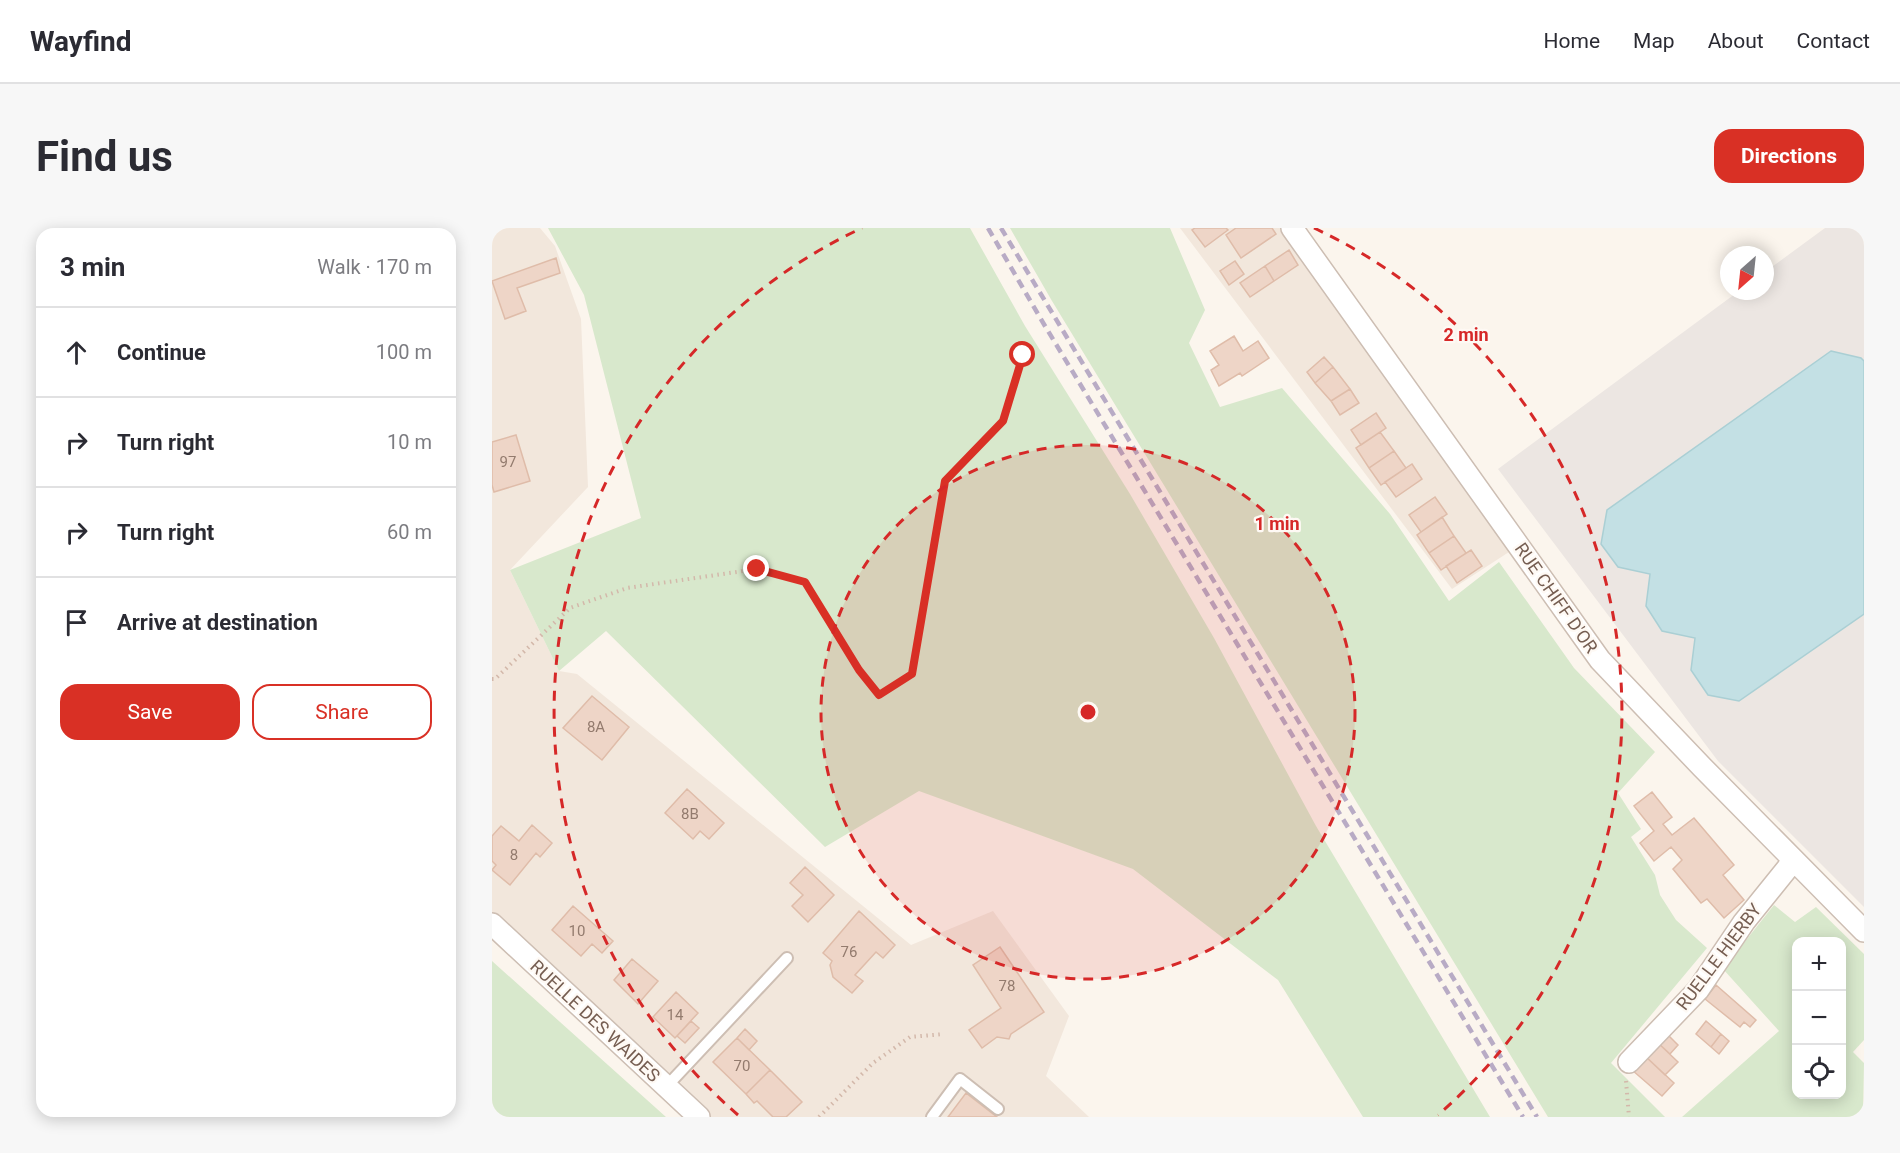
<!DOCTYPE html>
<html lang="en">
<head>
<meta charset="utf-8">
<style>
	body { margin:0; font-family:Roboto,sans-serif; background:#f7f7f7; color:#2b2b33 }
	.controls { position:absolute; right:18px; bottom:18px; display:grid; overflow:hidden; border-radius:12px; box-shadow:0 3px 15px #0003 }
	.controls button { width:54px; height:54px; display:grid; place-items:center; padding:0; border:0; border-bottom:2px solid #e1e1e2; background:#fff; color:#2b2b33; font:30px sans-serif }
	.compass { position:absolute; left:1228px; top:18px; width:54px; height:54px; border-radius:50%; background:#fff; box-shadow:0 3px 15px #0003; rotate:207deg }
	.stop { position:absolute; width:18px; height:18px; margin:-14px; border:4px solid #d93025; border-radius:50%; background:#fff }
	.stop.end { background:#d93025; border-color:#fff; box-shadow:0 2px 6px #0008 }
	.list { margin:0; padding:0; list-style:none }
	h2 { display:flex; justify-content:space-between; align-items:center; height:78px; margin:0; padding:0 24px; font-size:26px }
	h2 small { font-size:20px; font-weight:400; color:#7c7c81 }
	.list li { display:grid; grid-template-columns:39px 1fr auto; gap:18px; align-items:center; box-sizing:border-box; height:90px; padding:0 24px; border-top:2px solid #e1e1e2 }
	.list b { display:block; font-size:22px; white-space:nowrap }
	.list em { font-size:20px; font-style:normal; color:#7c7c81 }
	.actions { display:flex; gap:12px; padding:18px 24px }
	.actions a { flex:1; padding:14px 0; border:2px solid #d93025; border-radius:18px; text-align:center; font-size:21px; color:#d93025 }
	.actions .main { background:#d93025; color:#fff }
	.icon { flex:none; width:33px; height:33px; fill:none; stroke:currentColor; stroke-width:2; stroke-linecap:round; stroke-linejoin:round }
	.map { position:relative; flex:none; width:1372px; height:889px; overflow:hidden; border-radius:18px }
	header { display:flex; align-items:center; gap:36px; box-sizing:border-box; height:84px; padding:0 30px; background:#fff; border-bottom:2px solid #e1e1e2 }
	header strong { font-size:28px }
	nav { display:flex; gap:33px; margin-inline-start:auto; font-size:21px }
	.intro { display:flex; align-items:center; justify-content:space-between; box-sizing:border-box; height:144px; padding:0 36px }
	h1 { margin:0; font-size:42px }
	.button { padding:15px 27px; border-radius:18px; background:#d93025; color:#fff; font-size:21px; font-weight:700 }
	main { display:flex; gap:36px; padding:0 36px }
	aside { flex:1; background:#fff; border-radius:18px; box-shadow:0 3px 15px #0003 }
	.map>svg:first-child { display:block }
</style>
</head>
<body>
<header>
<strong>Wayfind</strong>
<nav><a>Home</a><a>Map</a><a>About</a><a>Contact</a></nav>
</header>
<div class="intro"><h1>Find us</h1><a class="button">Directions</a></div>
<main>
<aside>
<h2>3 min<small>Walk · 170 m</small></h2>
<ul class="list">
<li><svg class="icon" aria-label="ahead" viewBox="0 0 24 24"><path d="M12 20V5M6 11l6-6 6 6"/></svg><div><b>Continue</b></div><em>100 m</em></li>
<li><svg class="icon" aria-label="right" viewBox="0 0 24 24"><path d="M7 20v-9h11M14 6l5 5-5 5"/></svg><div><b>Turn right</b></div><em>10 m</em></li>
<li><svg class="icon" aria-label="right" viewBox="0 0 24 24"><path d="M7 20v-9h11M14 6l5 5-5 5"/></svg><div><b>Turn right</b></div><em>60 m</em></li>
<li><svg class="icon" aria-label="arrive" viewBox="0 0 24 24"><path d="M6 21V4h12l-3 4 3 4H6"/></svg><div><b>Arrive at destination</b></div></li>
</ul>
<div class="actions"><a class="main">Save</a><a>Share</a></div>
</aside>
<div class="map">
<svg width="1372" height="889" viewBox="0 0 1372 889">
	<rect width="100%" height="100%" fill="#fbf5ed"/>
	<!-- residential -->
	<path fill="#f2e7dc" d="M 0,0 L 48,0 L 63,18 L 89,91 L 96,259 L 18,342 L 67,443 L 85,446 L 419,717 L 501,683 L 577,788 L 554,848 L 597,889 L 213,889 L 0,708 Z
		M 688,0 L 810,0 L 1034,313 L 960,361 Z"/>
	<!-- industrial -->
	<path fill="#ece6e2" d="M 1333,0 L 1372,0 L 1372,679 L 1226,533 L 1006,241 L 1247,63 L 1273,63 L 1273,44 Z"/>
	<!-- green -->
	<path fill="#d8e8cc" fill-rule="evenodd" d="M 56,0 L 478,0 L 533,98 L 638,266 L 722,410 L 824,598 L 998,889 L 871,889 L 786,752 L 641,641 L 427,563 L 333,619 L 114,403 L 67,443 L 18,342 L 149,290 L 92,67 Z
		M 518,0 L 678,0 L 713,82 L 697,115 L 728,179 L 790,160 L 898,286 L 957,373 L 1007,334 L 1082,440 L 1163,524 L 1126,565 L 1149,601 L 1139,609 L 1163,647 L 1168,667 L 1184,692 L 1215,720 L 1119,835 L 1173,889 L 1056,889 L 560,73 Z
		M 1282,677 L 1303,694 L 1324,679 L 1372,726 L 1372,812 L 1361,824 L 1372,835 L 1371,889 L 1190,889 L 1287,803 L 1231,741 ZM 1304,714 L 1350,714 L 1350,866 L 1304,866 Z
		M 0,733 L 174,889 L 0,889 Z"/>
	<!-- water -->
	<path fill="#c3e0e4" stroke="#aacfd4" stroke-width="1.5" d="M 1339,123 L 1369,130 L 1372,133 L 1372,386 L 1247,473 L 1216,467 L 1199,442 L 1203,410 L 1170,403 L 1154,378 L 1158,346 L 1126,339 L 1109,316 L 1115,282 Z"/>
	<!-- building -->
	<path fill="#eed5c7" stroke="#dfbca9" stroke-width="1.5" d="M 703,0 L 734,0 L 736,2 L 713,19 L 700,2 Z
		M 744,0 L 780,0 L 784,6 L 749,30 L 734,7 Z
		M 797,22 L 806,37 L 782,53 L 773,38 Z
		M 64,30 L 68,45 L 25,60 L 34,83 L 13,91 L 0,53 Z
		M 743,33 L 752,46 L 737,57 L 728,43 Z
		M 773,38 L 782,53 L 758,69 L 748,55 Z
		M 742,108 L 751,123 L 766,113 L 777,130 L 750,148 L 748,145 L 727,158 L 719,142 L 727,137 L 718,123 Z
		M 832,129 L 841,139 L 823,155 L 815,144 Z
		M 841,139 L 858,161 L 839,173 L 823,155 Z
		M 858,161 L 867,175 L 848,187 L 839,173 Z
		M 884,185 L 894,200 L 869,217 L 859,202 Z
		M 888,204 L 902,223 L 877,240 L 864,220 Z
		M 24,207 L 38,253 L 2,264 L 0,257 L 0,214 Z
		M 902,223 L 914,240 L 889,257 L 877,240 Z
		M 920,236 L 930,251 L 904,269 L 893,254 Z
		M 943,269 L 955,286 L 929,304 L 917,287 Z
		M 950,289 L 962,308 L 937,325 L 925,307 Z
		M 962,308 L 974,325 L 949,342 L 937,325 Z
		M 979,322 L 990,338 L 965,355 L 954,338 Z
		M 100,468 L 137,499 L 110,532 L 71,500 Z
		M 195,561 L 232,595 L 217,611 L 208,603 L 201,611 L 173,585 Z
		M 1160,564 L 1180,589 L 1171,596 L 1180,607 L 1202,590 L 1242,637 L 1231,647 L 1252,672 L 1232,690 L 1215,671 L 1209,675 L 1181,641 L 1190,632 L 1179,619 L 1162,633 L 1148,615 L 1162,603 L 1142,578 Z
		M 40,597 L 60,615 L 48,629 L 44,625 L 18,657 L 0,642 L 4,637 L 0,633 L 0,608 L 9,598 L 27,613 Z
		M 313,639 L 342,667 L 316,694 L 300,678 L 311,667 L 298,655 Z
		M 81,678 L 121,713 L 110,725 L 100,716 L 89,728 L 60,702 Z
		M 367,683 L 403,717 L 391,730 L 384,724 L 363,747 L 371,753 L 360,765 L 341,749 L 338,737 L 340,733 L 331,725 Z
		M 508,719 L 552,784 L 519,806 L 517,811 L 505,809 L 490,820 L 477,802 L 509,780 L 481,737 Z
		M 140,731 L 166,753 L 146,776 L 122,752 Z
		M 1224,757 L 1264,792 L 1258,799 L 1252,794 L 1248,799 L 1213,771 Z
		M 184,764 L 206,785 L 183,810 L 161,789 Z
		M 199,793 L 207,800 L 193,815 L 185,808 Z
		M 1214,793 L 1229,806 L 1219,819 L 1204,806 Z
		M 253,801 L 265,813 L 257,822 L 245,810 Z
		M 1173,804 L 1186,817 L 1178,826 L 1164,813 Z
		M 1229,806 L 1237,813 L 1227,826 L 1219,819 Z
		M 245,810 L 278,842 L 254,866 L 221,834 Z
		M 1164,813 L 1186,834 L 1173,847 L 1152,827 Z
		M 1152,827 L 1182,855 L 1170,868 L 1140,842 Z
		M 278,842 L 310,874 L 294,889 L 281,889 L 265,873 L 262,875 L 254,866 Z
		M 474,865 L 505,889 L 456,889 Z"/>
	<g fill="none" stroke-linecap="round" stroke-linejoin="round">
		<!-- service casing -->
		<g stroke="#cdbeb3" stroke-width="14">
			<path id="service" d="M 174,859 L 295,730
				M 440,889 L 468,851 L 506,881"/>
		</g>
		<!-- minor casing -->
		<g stroke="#cdbeb3" stroke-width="24">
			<path id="minor" d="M 800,0 L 1108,432 L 1210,539 L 1372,703
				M 0,696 L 207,889
				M 1137,834 L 1206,762 L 1252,694 L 1302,632"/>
		</g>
		<!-- path -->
		<path stroke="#d3b8aa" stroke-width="4" stroke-dasharray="1.5 4.5" stroke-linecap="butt" d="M 0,451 L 3,451 L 78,380 L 135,360 L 265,341 L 313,354 L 367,442 L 387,467 L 420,446 L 453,253 L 511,193 L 530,127
			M 1134,853 L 1137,889
			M 327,889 L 381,835 L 418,809 L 452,806"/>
		<!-- service -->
		<use href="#service" stroke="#fff" stroke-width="10"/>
		<!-- minor -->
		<use href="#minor" stroke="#fff" stroke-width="21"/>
		<!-- rail -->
		<path stroke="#b8abc5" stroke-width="4.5" stroke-dasharray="9 6" stroke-linecap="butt" d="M 496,0 L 553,98 L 1031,889
			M 509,0 L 1045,889"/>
	</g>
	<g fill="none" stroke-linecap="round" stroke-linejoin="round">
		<!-- route -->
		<path stroke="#d93025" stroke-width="8" d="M 265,341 L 313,354 L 367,442 L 387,467 L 420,446 L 453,253 L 511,193 L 531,127"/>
	</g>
	<!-- distance rings -->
	<circle cx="596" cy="484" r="267" fill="#d62828" fill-opacity=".12"/>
	<g fill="none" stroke="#d62828" stroke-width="3" stroke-dasharray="10 8">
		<circle cx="596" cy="484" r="267"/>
		<path d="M246 887A534 534 0 0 1 370 0M822 0A534 534 0 0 1 946 887"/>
	</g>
	<g text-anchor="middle" stroke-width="4.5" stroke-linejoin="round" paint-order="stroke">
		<!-- number labels -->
		<g font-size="15" fill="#937b6e">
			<text x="16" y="239">97</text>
			<text x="104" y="504">8A</text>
			<text x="198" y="591">8B</text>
			<text x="22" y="632">8</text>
			<text x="85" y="708">10</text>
			<text x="357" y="729">76</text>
			<text x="515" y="763">78</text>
			<text x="183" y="792">14</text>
			<text x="250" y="843">70</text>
		</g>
		<!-- street labels -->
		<g font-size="18" fill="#755d51" stroke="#fef9f4">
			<text transform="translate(1064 370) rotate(55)" y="6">RUE CHIFF D'OR</text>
			<text transform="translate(1227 729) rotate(-53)" y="6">RUELLE HIERBY</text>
			<text transform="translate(103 793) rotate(43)" y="6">RUELLE DES WAIDES</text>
		</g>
	</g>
	<circle cx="596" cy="484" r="9" fill="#d62828" stroke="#fef9f4" stroke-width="3"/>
	<g font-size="18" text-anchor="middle" font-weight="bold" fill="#d62828" stroke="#fef9f4" stroke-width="4.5" stroke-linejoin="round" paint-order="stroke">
		<text x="974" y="113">2 min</text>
		<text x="785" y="302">1 min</text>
	</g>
</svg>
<div class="controls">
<button>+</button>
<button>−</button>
<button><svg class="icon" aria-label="locate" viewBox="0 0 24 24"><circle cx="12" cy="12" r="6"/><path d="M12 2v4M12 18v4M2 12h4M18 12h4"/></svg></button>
</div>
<svg class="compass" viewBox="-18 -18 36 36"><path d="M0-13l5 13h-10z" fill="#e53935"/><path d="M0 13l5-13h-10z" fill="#7c7c81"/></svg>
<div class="stop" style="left:531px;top:127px"></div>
<div class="stop end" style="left:265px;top:341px"></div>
</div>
</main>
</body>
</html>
